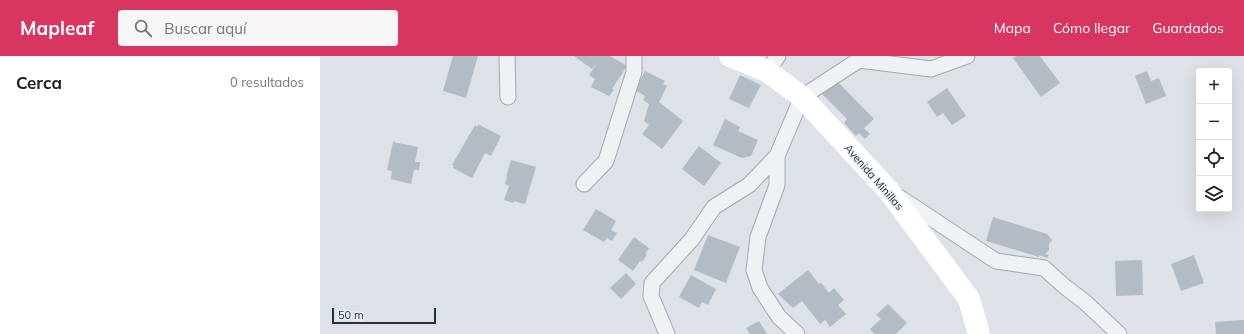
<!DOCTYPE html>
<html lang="es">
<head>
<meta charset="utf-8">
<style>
	body { margin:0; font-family:Mulish,sans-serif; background:#f6f6f6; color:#222 }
	.controls { position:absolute; right:12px; top:12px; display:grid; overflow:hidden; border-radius:4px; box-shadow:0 4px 16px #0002 }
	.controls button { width:36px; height:36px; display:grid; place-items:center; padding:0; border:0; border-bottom:1px solid #e0e0e0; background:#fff; color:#222; font:20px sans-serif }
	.scale { position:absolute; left:12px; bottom:10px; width:104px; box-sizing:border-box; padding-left:4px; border:2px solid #24313f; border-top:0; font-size:11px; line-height:14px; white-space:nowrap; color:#24313f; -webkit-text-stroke:3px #ebf0f5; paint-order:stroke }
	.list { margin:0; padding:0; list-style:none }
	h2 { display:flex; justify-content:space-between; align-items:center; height:52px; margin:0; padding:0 16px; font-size:17px }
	h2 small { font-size:13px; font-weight:400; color:#767676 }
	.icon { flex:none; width:22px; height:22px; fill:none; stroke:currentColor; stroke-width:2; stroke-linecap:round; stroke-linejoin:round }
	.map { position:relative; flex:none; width:924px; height:278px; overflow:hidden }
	header { display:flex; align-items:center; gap:24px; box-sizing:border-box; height:56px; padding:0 20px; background:#d83560; color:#fff }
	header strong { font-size:19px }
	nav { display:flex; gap:22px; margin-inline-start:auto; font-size:14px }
	.search { width:280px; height:36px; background:#f6f6f6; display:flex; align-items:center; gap:10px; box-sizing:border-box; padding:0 14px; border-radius:4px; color:#767676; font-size:15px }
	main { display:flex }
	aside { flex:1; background:#fff }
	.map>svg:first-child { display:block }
</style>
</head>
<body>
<header>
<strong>Mapleaf</strong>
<div class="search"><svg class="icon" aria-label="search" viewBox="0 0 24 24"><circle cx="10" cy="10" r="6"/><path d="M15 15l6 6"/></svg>Buscar aquí</div>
<nav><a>Mapa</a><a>Cómo llegar</a><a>Guardados</a></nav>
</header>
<main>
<aside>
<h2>Cerca<small>0 resultados</small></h2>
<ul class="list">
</ul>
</aside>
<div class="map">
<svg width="924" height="278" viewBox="0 0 924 278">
	<rect width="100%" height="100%" fill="#dce2e7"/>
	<!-- building -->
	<path fill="#b3bbc4" d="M 133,0 L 158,0 L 146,42 L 123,35 Z
		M 254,0 L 290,0 L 307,10 L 292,33 L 294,34 L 289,40 L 271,31 L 275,23 L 269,19 L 278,6 L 272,13 Z
		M 696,0 L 720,0 L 740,27 L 721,41 L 693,2 Z
		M 325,15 L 345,25 L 343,28 L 347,30 L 339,46 L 363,65 L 342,93 L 322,78 L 329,69 L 324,65 L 329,48 L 323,44 L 325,40 L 315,34 Z
		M 827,15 L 831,25 L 839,22 L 846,40 L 826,48 L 815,20 Z
		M 420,19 L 441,29 L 429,52 L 409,43 Z
		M 515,23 L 554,63 L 544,72 L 550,78 L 545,83 L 539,77 L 536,80 L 524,67 L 527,63 L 501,37 Z
		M 627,32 L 646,60 L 632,69 L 623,57 L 617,61 L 607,46 Z
		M 405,63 L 420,71 L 418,75 L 438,84 L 431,100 L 422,102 L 393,89 Z
		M 158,68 L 181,80 L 171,100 L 165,97 L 152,122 L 133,112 L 134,110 L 132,109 L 155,69 L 158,71 Z
		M 73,86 L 98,91 L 95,106 L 100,106 L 99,114 L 94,114 L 91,128 L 71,123 L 72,115 L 67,114 Z
		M 379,90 L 401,107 L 384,130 L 362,113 Z
		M 191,104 L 216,111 L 205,148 L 194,145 L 193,147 L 184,144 L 189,130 L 185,128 L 187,121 L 186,121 Z
		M 276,153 L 296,165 L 291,174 L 297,177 L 292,185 L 287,182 L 284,186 L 263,174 Z
		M 673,161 L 727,178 L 732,184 L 729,188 L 729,194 L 725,198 L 729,199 L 727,202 L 719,199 L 719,201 L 666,185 Z
		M 388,179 L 420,191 L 406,227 L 374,214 Z
		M 314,181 L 329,192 L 325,198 L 327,199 L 322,206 L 320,205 L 313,215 L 298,204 Z
		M 874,199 L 884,227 L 861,235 L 851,208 Z
		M 822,204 L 823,239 L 796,240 L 795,205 Z
		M 488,214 L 499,228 L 501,227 L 509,237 L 514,232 L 524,244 L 518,249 L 526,258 L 510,271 L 505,264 L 500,268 L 482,245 L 473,252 L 458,238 Z
		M 306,217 L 316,228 L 301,243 L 290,232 Z
		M 371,219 L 396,233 L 388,249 L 382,246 L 379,252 L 359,241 Z
		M 568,248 L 587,267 L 576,278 L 554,278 L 550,273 L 561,263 L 556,259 Z
		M 924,264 L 924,278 L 896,278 L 895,266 Z
		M 439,265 L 447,278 L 430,278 L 426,272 Z"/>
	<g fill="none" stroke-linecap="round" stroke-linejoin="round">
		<!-- street casing -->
		<g stroke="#a1a9b1" stroke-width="17">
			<path id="street" d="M 187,0 L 188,41
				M 447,15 L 458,0
				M 457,100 L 457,129 L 438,181 L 434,214 L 440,232 L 459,261 L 477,278
				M 264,128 L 286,105 L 314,16 L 314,0
				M 579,141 L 676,205 L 724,212 L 744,230 L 765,246 L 799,278
				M 347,278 L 331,240 L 332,227 L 372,183 L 394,151 L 429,129 L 457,100 L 482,41 L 539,4 L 611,13 L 647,0"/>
		</g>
		<!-- street -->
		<use href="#street" stroke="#eff2f5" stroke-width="15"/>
		<!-- secondary -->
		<path stroke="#fff" stroke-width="22" d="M 410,0 L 447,15 L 482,41 L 568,134 L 649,243 L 659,278"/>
	</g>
	<g text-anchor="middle" stroke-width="3" stroke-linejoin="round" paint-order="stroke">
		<!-- street labels -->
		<g font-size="11" fill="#24313f" stroke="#ebf0f5">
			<text transform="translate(554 121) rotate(49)" y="4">Avenida Minillas</text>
		</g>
	</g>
</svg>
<div class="controls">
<button>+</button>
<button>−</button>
<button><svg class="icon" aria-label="locate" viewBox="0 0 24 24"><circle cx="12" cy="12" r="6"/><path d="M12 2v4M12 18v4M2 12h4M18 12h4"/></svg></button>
<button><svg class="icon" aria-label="layers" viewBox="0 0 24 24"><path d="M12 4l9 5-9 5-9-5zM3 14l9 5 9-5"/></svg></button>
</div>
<div class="scale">50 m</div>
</div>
</main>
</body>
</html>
